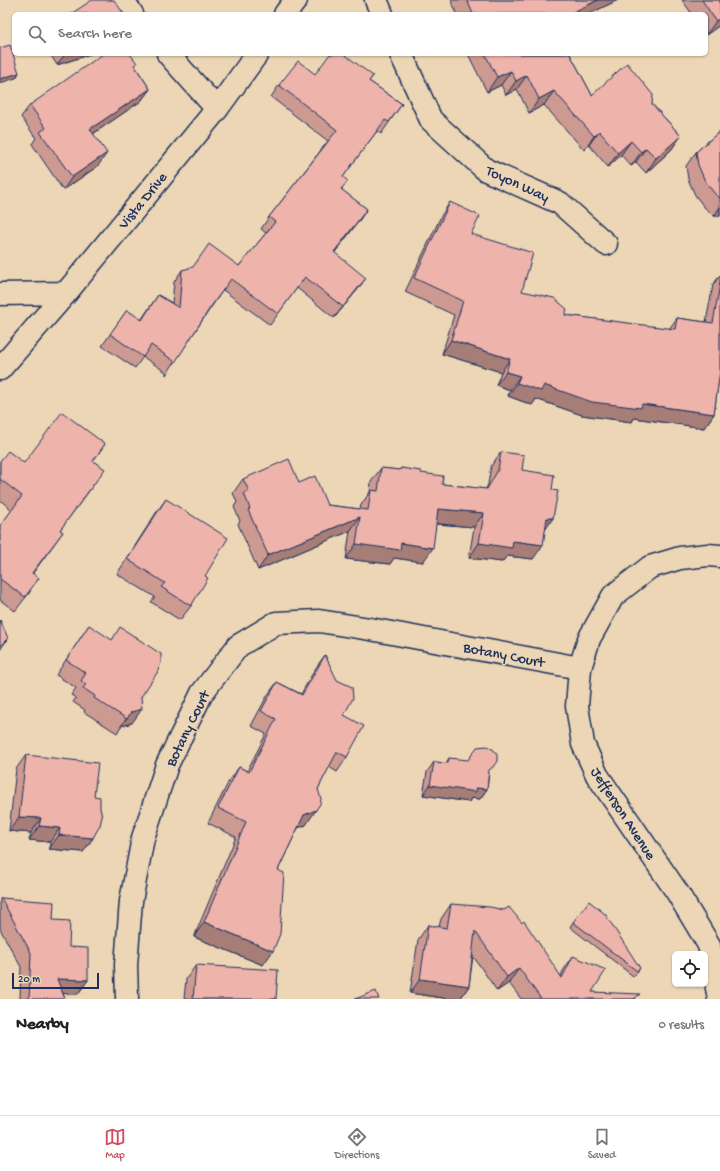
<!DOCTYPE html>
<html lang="en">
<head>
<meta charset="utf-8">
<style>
	body { margin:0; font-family:"Gochi Hand",sans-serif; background:#f6f6f6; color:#222 }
	.controls { position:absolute; right:12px; bottom:12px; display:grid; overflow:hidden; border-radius:6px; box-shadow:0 1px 3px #0004 }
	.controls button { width:36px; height:36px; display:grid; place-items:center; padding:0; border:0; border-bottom:1px solid #e0e0e0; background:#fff; color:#222; font:20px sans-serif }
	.scale { position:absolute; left:12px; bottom:10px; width:87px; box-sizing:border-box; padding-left:4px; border:2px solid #1b2f5e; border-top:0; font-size:11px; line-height:14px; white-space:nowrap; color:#1b2f5e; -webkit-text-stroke:3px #ecd6b5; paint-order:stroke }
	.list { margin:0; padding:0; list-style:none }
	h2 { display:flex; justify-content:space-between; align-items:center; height:52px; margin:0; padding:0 16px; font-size:17px }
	h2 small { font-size:13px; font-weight:400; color:#767676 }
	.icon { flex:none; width:22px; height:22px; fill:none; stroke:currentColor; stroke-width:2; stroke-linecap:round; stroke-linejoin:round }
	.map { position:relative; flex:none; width:720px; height:999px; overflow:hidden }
	.search { position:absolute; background:#fff; box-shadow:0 1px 3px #0004; left:12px; right:12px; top:12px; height:44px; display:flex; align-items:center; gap:10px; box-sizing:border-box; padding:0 14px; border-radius:6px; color:#767676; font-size:15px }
	.sheet { height:116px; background:#fff }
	nav { display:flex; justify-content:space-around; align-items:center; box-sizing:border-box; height:56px; border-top:1px solid #e0e0e0; background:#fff; font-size:11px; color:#767676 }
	nav a { display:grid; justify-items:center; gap:2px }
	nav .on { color:#d1495b }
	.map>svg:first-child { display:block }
</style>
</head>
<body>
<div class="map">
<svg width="720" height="999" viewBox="0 0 720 999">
	<rect width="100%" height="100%" fill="#ecd6b5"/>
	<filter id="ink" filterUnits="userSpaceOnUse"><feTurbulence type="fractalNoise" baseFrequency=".025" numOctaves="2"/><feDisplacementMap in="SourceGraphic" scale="8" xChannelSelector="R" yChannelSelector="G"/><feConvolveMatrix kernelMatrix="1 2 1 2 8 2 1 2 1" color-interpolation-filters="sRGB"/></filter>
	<g filter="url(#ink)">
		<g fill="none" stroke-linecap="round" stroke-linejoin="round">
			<!-- minor casing -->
			<g stroke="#1b2f5e" stroke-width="25">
				<path id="minor" d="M 123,0 L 132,14
					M 376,0 L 382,14
					M 285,14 L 296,0
					M 168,54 L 217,109
					M 401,54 L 431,120 L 486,170 L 560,203 L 606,244
					M 0,294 L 66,293 L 217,109 L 257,54
					M 0,369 L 66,293
					M 127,999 L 126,965 L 131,901 L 143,838 L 167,765 L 202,693 L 238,646 L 276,623 L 319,621 L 370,629 L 580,668"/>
			</g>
			<!-- tertiary casing -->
			<g stroke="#1b2f5e" stroke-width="25">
				<path id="tertiary" d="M 719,999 L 709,945 L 677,892 L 597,775 L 583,744 L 577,706 L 580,668 L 589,639 L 613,596 L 650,567 L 680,558 L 708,555 L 720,556"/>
			</g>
			<!-- minor -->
			<use href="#minor" stroke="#ecd6b5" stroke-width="22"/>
			<!-- tertiary -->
			<use href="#tertiary" stroke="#ecd6b5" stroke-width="22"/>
		</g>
		<!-- wall -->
		<path fill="#cd9a92" stroke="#1b2f5e" d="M 451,0 L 618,0 L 589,14 L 457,14 Z
			M 682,0 L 720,0 L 720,25 L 706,35 L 706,14 L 692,14 Z
			M 50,54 L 91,54 L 57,65 Z
			M 468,54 L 570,54 L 592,95 L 652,104 L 681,136 L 671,150 L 646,173 L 636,162 L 631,166 L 621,155 L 608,167 L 589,145 L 584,150 L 544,105 L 529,113 L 517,89 L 506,95 L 501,85 L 487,92 Z
			M 137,63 L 135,66 L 150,89 L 141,101 L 93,134 L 98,166 L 63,190 L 32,144 L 36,138 L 21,117 L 30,105 Z
			M 315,74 L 373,76 L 369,81 L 402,104 L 381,134 L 377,131 L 343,177 L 342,190 L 367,209 L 334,253 L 358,289 L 334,318 L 297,288 L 270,325 L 223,290 L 208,312 L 166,375 L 166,372 L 143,357 L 135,368 L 102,346 L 127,310 L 141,320 L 158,295 L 172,303 L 174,282 L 182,270 L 239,266 L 266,233 L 261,229 L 269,217 L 328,141 L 271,97 L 279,85 Z
			M 720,131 L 720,216 L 714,216 L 704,207 L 695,195 L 688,179 L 686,166 L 696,152 Z
			M 450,202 L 471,234 L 522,291 L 565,315 L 669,329 L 677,318 L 706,322 L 713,285 L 720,275 L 720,371 L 714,414 L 704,428 L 634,418 L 632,422 L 582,415 L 536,399 L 532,405 L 508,396 L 510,390 L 496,385 L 501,372 L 442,354 L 454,315 L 405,292 L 441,216 Z
			M 105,444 L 93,461 L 95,483 L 60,530 L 63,532 L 33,573 L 30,592 L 15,611 L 0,600 L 0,526 L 12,510 L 0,500 L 0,461 L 24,463 Z
			M 501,452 L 522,470 L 552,490 L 553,518 L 545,530 L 533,559 L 507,556 L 502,562 L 469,558 L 474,527 L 436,524 L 423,562 L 394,558 L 390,564 L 346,559 L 350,531 L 258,570 L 238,524 L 240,521 L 234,507 L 237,502 L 233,493 L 243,479 L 299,483 L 327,505 L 360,509 L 361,505 L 370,492 L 371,482 L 381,468 L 399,470 L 401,468 L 421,473 L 442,484 L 486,489 L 488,484 L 491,466 Z
			M 166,499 L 205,576 L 191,606 L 180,620 L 151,602 L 155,597 L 117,574 L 156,513 Z
			M 89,625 L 141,697 L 132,723 L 121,726 L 117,733 L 84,712 L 85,710 L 73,702 L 76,698 L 71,695 L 76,688 L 56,675 Z
			M 325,655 L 344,715 L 347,757 L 337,772 L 329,767 L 318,789 L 306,825 L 298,828 L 278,870 L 263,965 L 194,937 L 236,837 L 208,823 L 229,781 L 239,767 L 247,771 L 266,734 L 251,726 L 267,696 L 277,682 L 301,694 L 315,669 Z
			M 26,755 L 94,796 L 93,838 L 83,852 L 49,849 L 50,842 L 29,840 L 31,833 L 9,831 L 16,769 Z
			M 449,758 L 489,773 L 487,789 L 480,799 L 471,798 L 469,802 L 423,795 L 427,772 L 434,762 L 446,763 Z
			M 1,898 L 53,920 L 88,980 L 78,994 L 63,993 L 65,999 L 20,999 L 21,967 L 0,929 L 0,899 Z
			M 451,904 L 561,976 L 563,971 L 573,956 L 592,992 L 636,999 L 521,999 L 509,983 L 497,991 L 473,956 L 469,986 L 460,999 L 450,999 L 410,993 L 418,940 L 428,925 L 439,927 L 441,919 Z
			M 573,922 L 640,968 L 636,974 L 633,976 L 570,927 Z
			M 196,965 L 276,999 L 184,999 L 186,979 Z"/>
		<!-- shaded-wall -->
		<path fill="#a77d77" stroke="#1b2f5e" d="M 598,0 L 618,0 L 589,14 L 569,14 Z
			M 720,18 L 720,25 L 706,35 L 716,21 Z
			M 65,54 L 91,54 L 57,65 Z
			M 511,71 L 501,85 L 487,92 L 497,77 Z
			M 19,73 L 16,78 L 0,83 L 0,79 Z
			M 527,75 L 517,89 L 506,95 L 516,81 Z
			M 150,89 L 141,101 L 81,142 L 90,129 Z
			M 554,91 L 544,105 L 529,113 L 539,99 Z
			M 599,131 L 589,145 L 584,150 L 594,136 Z
			M 681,136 L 671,150 L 646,173 L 656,158 Z
			M 631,141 L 621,155 L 608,167 L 618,153 Z
			M 646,148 L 636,162 L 631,166 L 641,152 Z
			M 107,153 L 98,166 L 63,190 L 72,177 Z
			M 720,207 L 720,216 L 714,216 Z
			M 367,209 L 359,221 L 326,264 L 334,252 Z
			M 366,278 L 358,289 L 334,318 L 343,307 Z
			M 451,340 L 510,359 L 501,372 L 442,354 Z
			M 506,372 L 520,376 L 510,390 L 496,385 Z
			M 517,383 L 544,385 L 642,404 L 714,414 L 704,428 L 634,418 L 632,422 L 582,415 L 536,399 L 532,405 L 508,396 Z
			M 438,509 L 484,513 L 474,527 L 428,523 Z
			M 360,517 L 350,531 L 258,570 L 268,555 Z
			M 547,518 L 553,518 L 543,533 Z
			M 513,541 L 543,545 L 533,559 L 507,556 L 502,562 L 469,558 L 479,543 Z
			M 401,543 L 433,548 L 423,562 L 394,558 L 390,564 L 346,559 L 356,544 Z
			M 8,638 L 0,650 L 0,646 Z
			M 142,709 L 132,723 L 121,726 L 131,712 Z
			M 430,785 L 476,788 L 487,789 L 480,799 L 471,798 L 469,802 L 423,795 Z
			M 316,810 L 306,825 L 294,829 L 304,815 Z
			M 19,817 L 41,818 L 31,833 L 9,831 Z
			M 39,826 L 60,828 L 50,842 L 29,840 Z
			M 59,835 L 93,838 L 83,852 L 49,849 Z
			M 204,922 L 273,951 L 263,965 L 194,937 Z
			M 519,968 L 509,983 L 497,991 L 507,977 Z
			M 57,979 L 88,980 L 78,994 L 47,993 Z
			M 420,979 L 469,986 L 460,999 L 450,999 L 410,993 Z"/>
		<!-- building -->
		<path fill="#eeb3aa" stroke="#1b2f5e" d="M 92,0 L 114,0 L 124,14 L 71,14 Z
			M 467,0 L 598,0 L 569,14 L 473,14 Z
			M 702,0 L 720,0 L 720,18 L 716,21 Z
			M 10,45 L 19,73 L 0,79 L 0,48 Z
			M 103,54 L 130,54 L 137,63 L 134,65 L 150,89 L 90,129 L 107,153 L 72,177 L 40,132 L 46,128 L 30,105 Z
			M 330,54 L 344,54 L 373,76 L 369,81 L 402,104 L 389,122 L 385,120 L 343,177 L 348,181 L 341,189 L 367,209 L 334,252 L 366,278 L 343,307 L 305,277 L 278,314 L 231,279 L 210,308 L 174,364 L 174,361 L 151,345 L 143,357 L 110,334 L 127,310 L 142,320 L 158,295 L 179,308 L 182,270 L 193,267 L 209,244 L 239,266 L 275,222 L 269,217 L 337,130 L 279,85 L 298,61 L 315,74 Z
			M 485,54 L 570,54 L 592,95 L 627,63 L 653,95 L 652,104 L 681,136 L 656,158 L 646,148 L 641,152 L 631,141 L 618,153 L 599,131 L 594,136 L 554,91 L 539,99 L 527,75 L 516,81 L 511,71 L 497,77 Z
			M 720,131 L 720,198 L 714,193 L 705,181 L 698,165 L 696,152 Z
			M 450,202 L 480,216 L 471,234 L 533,253 L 522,291 L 554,298 L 567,309 L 565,315 L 675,329 L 677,318 L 713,323 L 720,284 L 720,371 L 714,414 L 642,404 L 641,408 L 592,402 L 544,385 L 541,391 L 517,383 L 520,376 L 506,372 L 510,359 L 451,340 L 463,301 L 414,278 Z
			M 62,412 L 105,444 L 93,461 L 105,469 L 60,530 L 63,532 L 32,573 L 39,578 L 25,597 L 0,579 L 0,526 L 22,496 L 0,479 L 0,461 L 8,451 L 24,463 Z
			M 501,452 L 524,455 L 522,470 L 554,475 L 552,490 L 558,491 L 553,518 L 547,518 L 543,545 L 513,541 L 512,548 L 479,543 L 484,513 L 438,509 L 433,548 L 401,543 L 400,550 L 356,544 L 360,517 L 268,555 L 248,510 L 250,509 L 244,493 L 249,491 L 243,479 L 289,459 L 299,483 L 315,476 L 327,505 L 368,510 L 371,490 L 378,491 L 381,468 L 400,470 L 401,468 L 421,471 L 421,473 L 443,476 L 442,484 L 487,489 L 498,470 Z
			M 166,499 L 228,538 L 205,576 L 208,578 L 191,606 L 161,587 L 165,583 L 127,559 Z
			M 0,620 L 8,638 L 0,646 Z
			M 89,625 L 112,640 L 120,627 L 161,654 L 161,663 L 157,673 L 141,697 L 142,709 L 131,712 L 127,719 L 94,698 L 95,696 L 83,688 L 86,684 L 81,681 L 86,673 L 66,660 Z
			M 325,655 L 337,680 L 352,687 L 353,698 L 344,715 L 364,726 L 347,757 L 337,752 L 318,789 L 321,799 L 320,804 L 316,810 L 304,815 L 278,870 L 284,873 L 280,934 L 273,951 L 204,922 L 246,822 L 218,808 L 239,767 L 249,772 L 276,719 L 261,711 L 277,682 L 302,695 Z
			M 487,746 L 494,750 L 497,755 L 497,761 L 493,767 L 489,770 L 487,789 L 476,788 L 476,792 L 430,785 L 434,762 L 448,763 L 449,758 L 468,760 L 477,747 Z
			M 26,755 L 98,763 L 94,796 L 100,797 L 100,808 L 102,817 L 100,825 L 93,838 L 59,835 L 60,828 L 39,826 L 41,818 L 19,817 Z
			M 1,898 L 54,902 L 53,920 L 70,921 L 69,947 L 88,948 L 88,980 L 57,979 L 65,999 L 29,999 L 31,953 Z
			M 589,901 L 605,914 L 640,968 L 637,971 L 573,922 Z
			M 451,904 L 490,907 L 504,910 L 509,907 L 522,923 L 524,921 L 562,978 L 573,956 L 606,970 L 592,992 L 640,994 L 634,999 L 541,999 L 519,968 L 507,977 L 475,931 L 469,986 L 420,979 L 428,925 L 447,928 Z
			M 196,965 L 278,970 L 276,999 L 193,999 Z
			M 376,991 L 379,999 L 355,999 Z"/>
	</g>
	<g text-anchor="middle" stroke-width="3" stroke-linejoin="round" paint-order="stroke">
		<!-- street labels -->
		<g font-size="15" fill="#1b2f5e" stroke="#ecd6b5">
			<text transform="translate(518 183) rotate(25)" y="5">Toyon Way</text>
			<text transform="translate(142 200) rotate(-51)" y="5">Vista Drive</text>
			<text transform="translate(504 654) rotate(11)" y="5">Botany Court</text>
			<text transform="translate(187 728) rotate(-64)" y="5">Botany Court</text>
			<text transform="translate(624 813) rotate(57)" y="5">Jefferson Avenue</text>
		</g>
	</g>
</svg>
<div class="controls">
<button><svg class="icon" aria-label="locate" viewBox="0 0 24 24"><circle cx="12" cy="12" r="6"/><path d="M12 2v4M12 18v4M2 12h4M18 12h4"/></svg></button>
</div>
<div class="scale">20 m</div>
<div class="search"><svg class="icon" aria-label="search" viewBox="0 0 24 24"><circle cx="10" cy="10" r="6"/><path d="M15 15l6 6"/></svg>Search here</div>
</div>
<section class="sheet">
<h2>Nearby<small>0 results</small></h2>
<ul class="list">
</ul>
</section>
<nav>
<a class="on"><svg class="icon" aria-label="map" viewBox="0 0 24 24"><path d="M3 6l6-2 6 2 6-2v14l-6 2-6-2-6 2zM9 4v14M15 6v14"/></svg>Map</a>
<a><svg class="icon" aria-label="directions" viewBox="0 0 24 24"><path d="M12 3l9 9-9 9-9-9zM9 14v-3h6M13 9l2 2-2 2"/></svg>Directions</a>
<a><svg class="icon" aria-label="saved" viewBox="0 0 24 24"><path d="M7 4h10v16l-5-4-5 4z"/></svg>Saved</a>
</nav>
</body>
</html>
